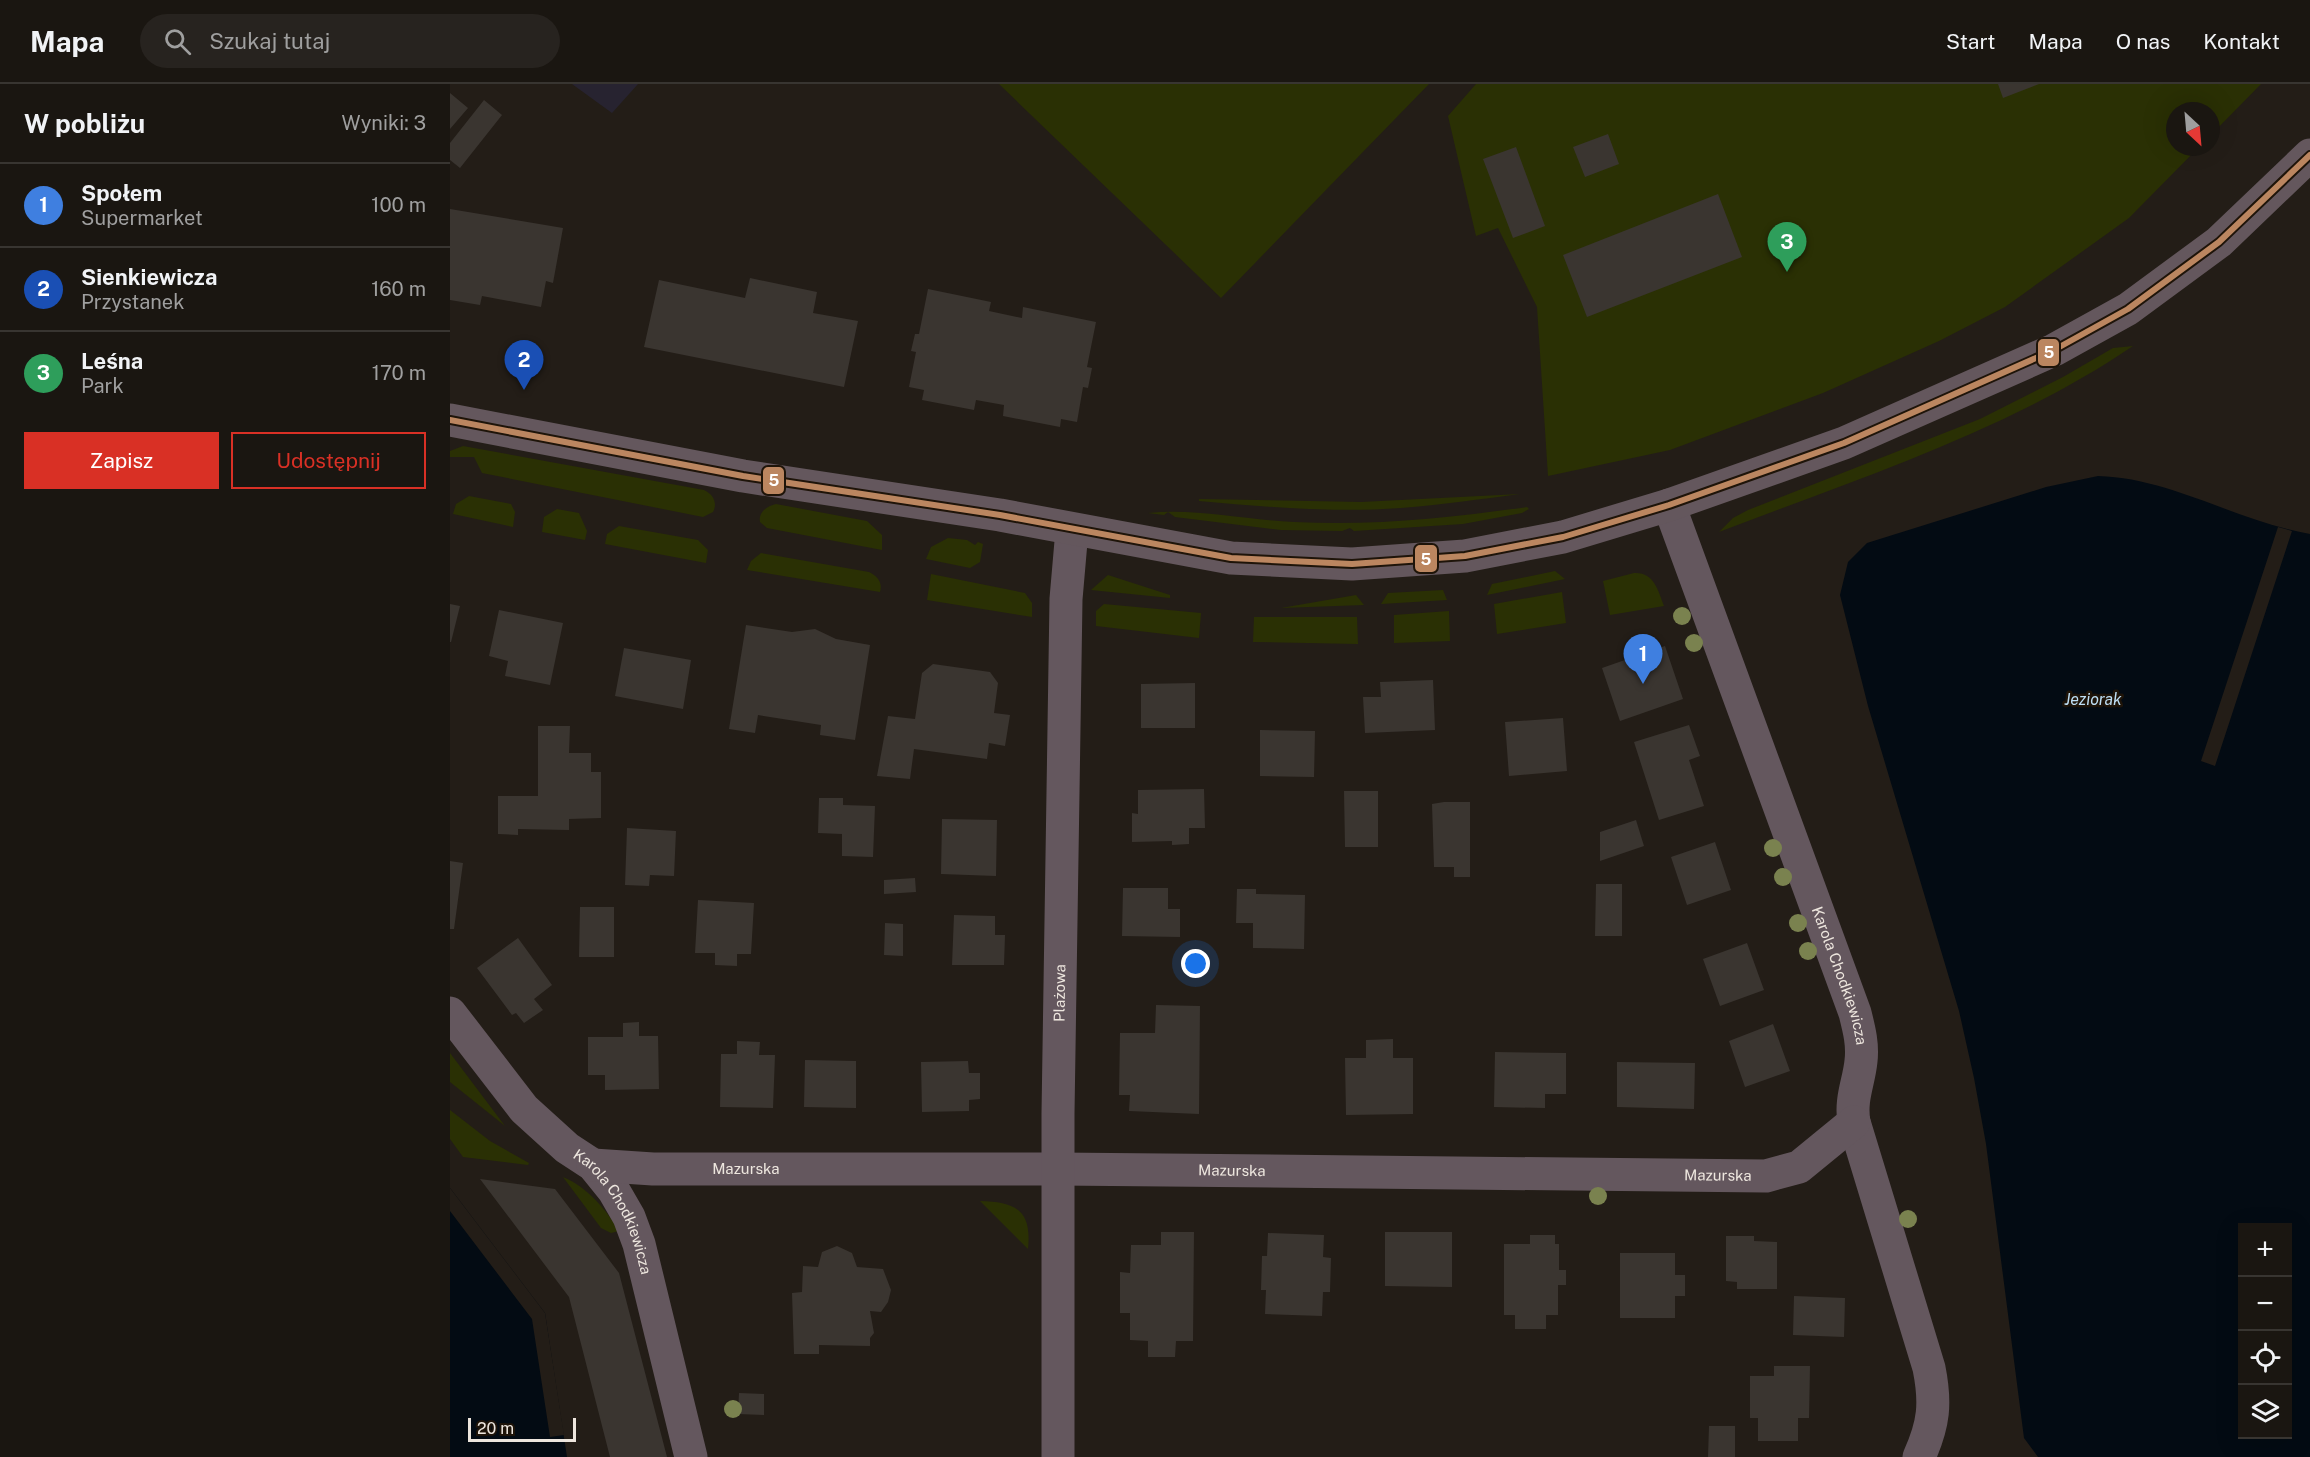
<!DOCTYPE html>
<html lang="pl">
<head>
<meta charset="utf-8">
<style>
	body { margin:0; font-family:"Public Sans",sans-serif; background:#27231f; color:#f1f3f6 }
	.controls { position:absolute; right:18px; bottom:18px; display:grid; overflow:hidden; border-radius:0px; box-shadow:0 6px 24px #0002 }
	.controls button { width:54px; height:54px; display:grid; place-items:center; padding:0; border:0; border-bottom:2px solid #383531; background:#1a1611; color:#f1f3f6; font:30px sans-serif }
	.compass { position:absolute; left:1716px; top:18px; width:54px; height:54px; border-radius:50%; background:#1a1611; box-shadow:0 6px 24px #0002; rotate:154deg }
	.scale { position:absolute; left:18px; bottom:15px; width:108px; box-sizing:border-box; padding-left:6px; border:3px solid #ede6de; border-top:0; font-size:16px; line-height:21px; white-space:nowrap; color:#ede6de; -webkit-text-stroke:4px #1e1409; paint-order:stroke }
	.you { position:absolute; left:746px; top:880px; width:21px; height:21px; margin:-15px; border:4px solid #fff; border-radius:50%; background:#1a73e8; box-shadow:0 0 0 9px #1a73e833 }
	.badge { display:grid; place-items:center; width:39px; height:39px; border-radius:50%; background:#d93025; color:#fff; font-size:20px; font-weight:700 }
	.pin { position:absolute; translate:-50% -50px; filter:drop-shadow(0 2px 3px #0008) }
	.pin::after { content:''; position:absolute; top:32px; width:21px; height:18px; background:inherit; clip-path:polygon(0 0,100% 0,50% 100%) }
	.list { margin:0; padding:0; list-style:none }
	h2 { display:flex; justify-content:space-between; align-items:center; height:78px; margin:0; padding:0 24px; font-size:26px }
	h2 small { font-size:20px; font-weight:400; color:#9f9f9f }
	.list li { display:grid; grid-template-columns:39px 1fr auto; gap:18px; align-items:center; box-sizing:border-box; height:84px; padding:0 24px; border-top:2px solid #383531 }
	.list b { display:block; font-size:22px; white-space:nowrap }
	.list p { margin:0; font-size:20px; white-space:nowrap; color:#9f9f9f }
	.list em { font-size:20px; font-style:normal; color:#9f9f9f }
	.actions { display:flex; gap:12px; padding:18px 24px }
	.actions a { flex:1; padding:14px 0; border:2px solid #d93025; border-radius:0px; text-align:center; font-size:21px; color:#d93025 }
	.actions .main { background:#d93025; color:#fff }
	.icon { flex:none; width:33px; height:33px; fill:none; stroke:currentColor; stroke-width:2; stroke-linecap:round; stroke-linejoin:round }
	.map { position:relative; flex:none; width:1860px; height:1373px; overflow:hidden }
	header { display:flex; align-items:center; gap:36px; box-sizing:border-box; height:84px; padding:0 30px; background:#1a1611; border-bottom:2px solid #383531 }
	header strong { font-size:28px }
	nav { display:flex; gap:33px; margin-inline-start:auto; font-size:21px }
	.search { width:420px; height:54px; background:#27231f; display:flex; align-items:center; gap:15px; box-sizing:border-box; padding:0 21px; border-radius:33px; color:#9f9f9f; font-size:22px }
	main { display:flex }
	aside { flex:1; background:#1a1611 }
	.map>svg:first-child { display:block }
</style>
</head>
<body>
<header>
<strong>Mapa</strong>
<div class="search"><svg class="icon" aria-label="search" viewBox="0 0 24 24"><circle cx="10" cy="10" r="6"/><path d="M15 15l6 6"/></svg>Szukaj tutaj</div>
<nav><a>Start</a><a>Mapa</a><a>O nas</a><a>Kontakt</a></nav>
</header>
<main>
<aside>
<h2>W pobliżu<small>Wyniki: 3</small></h2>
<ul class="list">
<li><span class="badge" style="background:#3f7fe0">1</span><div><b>Społem</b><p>Supermarket</p></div><em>100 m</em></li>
<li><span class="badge" style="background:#1a4fb4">2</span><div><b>Sienkiewicza</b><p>Przystanek</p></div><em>160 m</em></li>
<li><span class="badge" style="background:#2e9e5b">3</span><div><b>Leśna</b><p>Park</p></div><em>170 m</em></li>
</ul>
<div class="actions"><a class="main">Zapisz</a><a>Udostępnij</a></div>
</aside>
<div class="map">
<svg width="1860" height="1373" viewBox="0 0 1860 1373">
	<rect width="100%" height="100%" fill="#231d17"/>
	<!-- education -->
	<path fill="#272330" d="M 122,0 L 188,0 L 162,29 Z"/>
	<!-- green -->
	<path fill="#2a3004" d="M 549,0 L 979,0 L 771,214 Z
		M 1026,0 L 1811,0 L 1761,51 L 1761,27 L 1725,27 L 1725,63 L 1749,63 L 1679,134 L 1555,223 L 1489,257 L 1373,309 L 1220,366 L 1098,392 L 1087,223 L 1048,144 L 1026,152 L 998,32 Z
		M 1683,262 C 1558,347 1409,394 1269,448 L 1283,434 L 1298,426 L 1530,335 L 1613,293 L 1663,264 Z
		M 13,362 L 254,406 C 263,410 268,419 263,428 L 253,433 L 32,389 L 24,373 L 0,373 L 0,367 Z
		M 1070,410 C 1031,415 991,421 951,424 C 884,429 816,423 749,417 L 749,415 L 911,418 Z
		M 19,412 L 61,420 L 65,428 L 63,443 L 3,430 L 6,420 Z
		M 326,420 L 417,437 L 432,451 L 432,466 L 317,444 L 310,438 C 308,428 317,422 326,420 Z
		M 1077,423 L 1079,425 L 1072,429 L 1013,440 L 904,447 L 900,444 L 892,447 L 831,446 L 725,433 L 718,428 L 714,431 L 698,429 C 746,424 796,436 844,438 C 923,442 999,434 1077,423 Z
		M 107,425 L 129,429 L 137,447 L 135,456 L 92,448 L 94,433 Z
		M 169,442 L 248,456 L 258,466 L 256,479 L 155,460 L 157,450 Z
		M 498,454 L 517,456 L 525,461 L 528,458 L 533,460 L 530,478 L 520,484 L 476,475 L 481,463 Z
		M 311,469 L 419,488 C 427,492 433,498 430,508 L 297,486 L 301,477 Z
		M 1105,487 L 1115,495 L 1037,511 L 1042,500 Z
		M 1184,489 C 1204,488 1208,506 1214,522 L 1160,531 L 1153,497 Z
		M 481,490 L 575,509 L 582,519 L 582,533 L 477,516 Z
		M 658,491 L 720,511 L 720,514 L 641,506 Z
		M 993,506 L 997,516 L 931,520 L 938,509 Z
		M 1112,508 L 1116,539 L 1047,550 L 1044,520 Z
		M 906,511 L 914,521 L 831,524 Z
		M 654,520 L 751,529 L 749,554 L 646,542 L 646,527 Z
		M 999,527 L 1000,557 L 944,559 L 944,531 Z
		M 804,533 L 907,533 L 908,560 L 803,558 Z
		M 0,969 L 55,1042 L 0,998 Z
		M 0,1026 L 40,1057 L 79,1079 L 78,1081 L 13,1073 L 0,1055 Z
		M 113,1093 C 137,1103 156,1125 169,1147 L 161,1149 L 151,1144 Z
		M 530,1117 C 566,1118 582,1126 578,1165 Z"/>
	<!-- water -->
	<path fill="#030b13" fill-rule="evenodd" d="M 1648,392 C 1722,394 1788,438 1860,450 L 1860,1373 L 1588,1373 L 1574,1354 L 1536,1060 L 1524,994 L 1509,927 L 1418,622 L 1390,511 L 1398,478 L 1417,459 L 1596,403 ZM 1792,1144 L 1838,1144 L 1838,1350 L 1792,1350 Z
		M 0,1104 L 95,1229 L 117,1373 L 0,1373 Z"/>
	<!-- pier -->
	<path fill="#231d17" d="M 1828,443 L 1842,447 L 1765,682 L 1751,677 Z
		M 0,1104 L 95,1229 L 114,1351 L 100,1353 L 82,1235 L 0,1127 Z"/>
	<!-- building -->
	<path fill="#3a3530" d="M 1548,0 L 1589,0 L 1553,14 Z
		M 0,9 L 18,24 L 0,45 Z
		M 34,16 L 52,31 L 10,84 L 0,76 L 0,59 Z
		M 1158,50 L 1169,80 L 1135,93 L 1123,63 Z
		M 1066,63 L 1095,142 L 1063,154 L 1033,75 Z
		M 1268,110 L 1292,173 L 1137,233 L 1113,171 Z
		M 0,125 L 113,144 L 103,199 L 96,197 L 91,223 L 32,212 L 30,221 L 0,216 Z
		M 300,194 L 367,208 L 363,229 L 408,237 L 394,303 L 194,263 L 209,196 L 295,214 Z
		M 478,205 L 541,218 L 539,227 L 572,234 L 573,223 L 646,238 L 637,283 L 642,284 L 638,304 L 633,303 L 627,338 L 611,335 L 610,343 L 553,332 L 554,321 L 526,316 L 524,326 L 472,316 L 474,306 L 459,303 L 466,268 L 461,267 L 465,250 L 469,250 Z
		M 0,520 L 10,522 L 1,558 L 0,558 Z
		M 49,526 L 113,539 L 100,601 L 55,592 L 58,577 L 39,572 Z
		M 296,541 L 342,548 L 365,545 L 386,555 L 420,561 L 405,656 L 370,651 L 371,641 L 308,631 L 305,649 L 279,645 Z
		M 1215,562 L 1233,615 L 1170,637 L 1152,584 Z
		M 174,564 L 241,576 L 233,625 L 165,612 Z
		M 483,580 L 540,588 L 548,599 L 544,629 L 560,631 L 555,662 L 539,659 L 537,675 L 464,665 L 460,695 L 427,692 L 438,632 L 465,635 L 472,589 Z
		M 983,596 L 985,646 L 915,649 L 913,613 L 931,613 L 930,598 Z
		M 745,599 L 745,644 L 691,644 L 691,600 Z
		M 1113,634 L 1117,687 L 1059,692 L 1055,638 Z
		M 1239,641 L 1250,672 L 1239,676 L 1254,722 L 1209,736 L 1184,658 Z
		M 88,642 L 120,642 L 119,669 L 141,669 L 141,688 L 151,688 L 151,734 L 119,735 L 119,746 L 68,745 L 68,751 L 48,750 L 48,712 L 88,712 Z
		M 810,646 L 865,647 L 864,693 L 810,692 Z
		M 754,705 L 755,744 L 739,744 L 739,760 L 722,761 L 722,757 L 682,758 L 682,729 L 688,730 L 688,706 Z
		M 894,707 L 928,707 L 928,763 L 895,763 Z
		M 369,714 L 393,714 L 393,721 L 425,722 L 423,773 L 392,772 L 392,750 L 368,749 Z
		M 994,718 L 1020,718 L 1020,793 L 1004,793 L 1004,783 L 984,783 L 982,720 Z
		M 492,735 L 547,736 L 546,792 L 491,790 Z
		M 1186,736 L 1194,762 L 1150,777 L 1150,748 Z
		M 177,744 L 226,747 L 224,792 L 200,791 L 199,802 L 175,801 Z
		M 1265,758 L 1281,806 L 1237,821 L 1221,773 Z
		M 0,777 L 13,779 L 4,845 L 0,845 Z
		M 465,794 L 466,808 L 434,810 L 434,796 Z
		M 1146,800 L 1172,800 L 1172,852 L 1145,852 Z
		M 673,804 L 718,804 L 718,825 L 730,825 L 730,853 L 672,852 Z
		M 787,805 L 806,805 L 806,810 L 855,811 L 854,865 L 803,864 L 803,839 L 786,839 Z
		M 248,816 L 304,819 L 301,870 L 287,870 L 287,882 L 265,881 L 265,869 L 245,869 Z
		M 130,823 L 164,823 L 164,873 L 129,873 Z
		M 504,831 L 545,832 L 545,851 L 555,851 L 554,881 L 502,881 Z
		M 435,839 L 453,840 L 453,872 L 434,871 Z
		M 68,854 L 102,901 L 84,915 L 93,926 L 74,939 L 66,929 L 62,931 L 27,884 Z
		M 1297,859 L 1314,906 L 1270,922 L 1253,875 Z
		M 706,921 L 750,922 L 749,1030 L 679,1027 L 680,1011 L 669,1011 L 670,949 L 705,949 Z
		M 189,938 L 189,952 L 208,952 L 209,1005 L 155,1006 L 155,991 L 138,991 L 138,953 L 173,953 L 173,939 Z
		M 1323,940 L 1340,987 L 1295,1003 L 1279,957 Z
		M 943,955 L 943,974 L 963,974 L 963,1030 L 896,1031 L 895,974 L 916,974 L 916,956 Z
		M 287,957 L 310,958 L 309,971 L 325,971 L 323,1024 L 270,1023 L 271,970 L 287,970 Z
		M 1045,968 L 1116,969 L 1116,1010 L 1095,1010 L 1095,1024 L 1044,1023 Z
		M 355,976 L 406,977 L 406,1024 L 354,1023 Z
		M 518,977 L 519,989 L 530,989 L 530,1015 L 519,1016 L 519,1027 L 472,1028 L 471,978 Z
		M 1167,978 L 1245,979 L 1244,1025 L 1167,1023 Z
		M 30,1095 L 105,1105 L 169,1189 L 217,1373 L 160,1373 L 119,1213 Z
		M 711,1148 L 744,1148 L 743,1257 L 726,1257 L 725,1273 L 698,1273 L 698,1257 L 680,1256 L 680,1229 L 670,1229 L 670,1188 L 680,1189 L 681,1161 L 711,1161 Z
		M 935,1148 L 1002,1148 L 1002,1203 L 935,1202 Z
		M 818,1149 L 874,1151 L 873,1173 L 881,1174 L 880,1208 L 873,1208 L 872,1232 L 815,1230 L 816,1206 L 811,1206 L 812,1172 L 817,1172 Z
		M 1080,1151 L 1105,1151 L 1105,1160 L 1109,1160 L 1109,1186 L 1116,1186 L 1116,1201 L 1108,1201 L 1108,1231 L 1096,1231 L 1096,1245 L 1065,1245 L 1065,1231 L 1054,1231 L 1054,1160 L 1080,1160 Z
		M 1276,1152 L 1304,1152 L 1304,1157 L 1327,1158 L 1327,1205 L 1287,1205 L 1287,1198 L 1276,1197 Z
		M 387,1162 L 402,1169 L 407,1183 L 433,1185 L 441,1206 L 438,1218 L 431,1228 L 420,1227 L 424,1249 L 420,1254 L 420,1262 L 369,1261 L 369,1270 L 344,1270 L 342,1209 L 352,1208 L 353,1182 L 368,1183 L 372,1168 Z
		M 1170,1169 L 1225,1169 L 1225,1191 L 1235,1191 L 1235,1212 L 1225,1212 L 1225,1234 L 1170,1234 Z
		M 1344,1212 L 1395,1214 L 1394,1253 L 1343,1251 Z
		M 1324,1282 L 1360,1282 L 1359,1334 L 1348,1334 L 1348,1357 L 1308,1357 L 1308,1334 L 1300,1334 L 1300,1292 L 1324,1292 Z
		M 289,1309 L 314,1310 L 314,1331 L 288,1330 Z
		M 1259,1342 L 1285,1342 L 1285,1373 L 1258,1373 Z"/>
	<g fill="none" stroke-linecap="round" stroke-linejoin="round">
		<!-- minor -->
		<g stroke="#64575e" stroke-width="33">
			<path id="s1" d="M 1219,421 L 1405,929 C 1409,945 1413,960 1411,977 C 1409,998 1400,1015 1404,1038 L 1479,1284 C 1486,1319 1484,1340 1469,1373"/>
			<path id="s2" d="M 0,929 L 74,1025 L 117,1064 L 143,1081 L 164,1107 L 179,1133 L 189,1160 L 241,1373"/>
			<path id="s3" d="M 143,1081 L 203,1085 L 608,1085 L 1316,1092 L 1349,1083 L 1404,1038"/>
			<path id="s4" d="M 608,1373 L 608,1030 L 616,515 L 622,446"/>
		</g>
		<!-- primary -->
		<path stroke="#64575d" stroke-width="33" d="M 0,336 L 293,392 L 550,431 L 781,474 L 902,480 L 1015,472 L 1113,453 L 1219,421 L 1394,359 L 1604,266 L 1678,225 L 1769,158 L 1860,71"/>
		<!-- bus-1 casing -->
		<g stroke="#1e1409" stroke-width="10">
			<path id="bus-1" d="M 0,336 L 293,392 L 550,431 L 781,474 L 902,480 L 1015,472 L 1113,453 L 1219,421 L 1394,359 L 1604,266 L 1678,225 L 1769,158 L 1860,71"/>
		</g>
		<!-- bus-1 -->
		<use href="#bus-1" stroke="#bb8660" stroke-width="6"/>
	</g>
	<!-- trees -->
	<g fill="#7a824f">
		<circle cx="1232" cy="532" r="9"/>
		<circle cx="1244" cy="559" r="9"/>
		<circle cx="1323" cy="764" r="9"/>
		<circle cx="1333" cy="793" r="9"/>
		<circle cx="1348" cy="839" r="9"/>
		<circle cx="1358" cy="867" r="9"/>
		<circle cx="1148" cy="1112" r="9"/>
		<circle cx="1458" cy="1135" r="9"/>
		<circle cx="283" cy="1325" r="9"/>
	</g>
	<g text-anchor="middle" stroke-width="5" stroke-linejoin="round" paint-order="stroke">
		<!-- street labels -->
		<g font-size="15" fill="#ede6de" stroke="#1e1409">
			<text dy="5" stroke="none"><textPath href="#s1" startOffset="501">Karola Chodkiewicza</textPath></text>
			<text dy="5" stroke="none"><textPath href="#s4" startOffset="464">Plażowa</textPath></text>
			<text dy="5" stroke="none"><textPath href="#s3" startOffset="153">Mazurska</textPath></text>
			<text dy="5" stroke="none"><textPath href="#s3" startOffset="639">Mazurska</textPath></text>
			<text dy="5" stroke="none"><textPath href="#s3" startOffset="1125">Mazurska</textPath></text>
			<text dy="5" stroke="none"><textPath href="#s2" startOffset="261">Karola Chodkiewicza</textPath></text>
		</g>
		<!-- water labels -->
		<g font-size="16" font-style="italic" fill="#bddef4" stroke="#1e1409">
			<text x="1643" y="621">Jeziorak</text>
		</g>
	</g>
	<g stroke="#1e1409" stroke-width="2">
		<rect x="1587" y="254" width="23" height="29" rx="6" fill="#bb8660"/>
		<rect x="312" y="382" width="23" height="29" rx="6" fill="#bb8660"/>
		<rect x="964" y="460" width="24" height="29" rx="6" fill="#bb8660"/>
	</g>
	<g font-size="16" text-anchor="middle" font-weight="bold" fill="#fff">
		<text x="1599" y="274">5</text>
		<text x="324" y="402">5</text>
		<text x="976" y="481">5</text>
	</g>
</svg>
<div class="controls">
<button>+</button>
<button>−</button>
<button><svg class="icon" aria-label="locate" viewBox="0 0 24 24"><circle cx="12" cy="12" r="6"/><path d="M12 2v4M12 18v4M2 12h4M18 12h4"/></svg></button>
<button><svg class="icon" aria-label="layers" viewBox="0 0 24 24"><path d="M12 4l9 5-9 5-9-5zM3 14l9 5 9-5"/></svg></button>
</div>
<svg class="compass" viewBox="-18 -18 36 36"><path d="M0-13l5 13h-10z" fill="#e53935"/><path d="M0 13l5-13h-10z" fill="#9f9f9f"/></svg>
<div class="scale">20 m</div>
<div class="you"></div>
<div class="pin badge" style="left:1193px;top:600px;background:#3f7fe0">1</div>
<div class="pin badge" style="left:74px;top:306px;background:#1a4fb4">2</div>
<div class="pin badge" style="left:1337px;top:188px;background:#2e9e5b">3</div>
</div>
</main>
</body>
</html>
